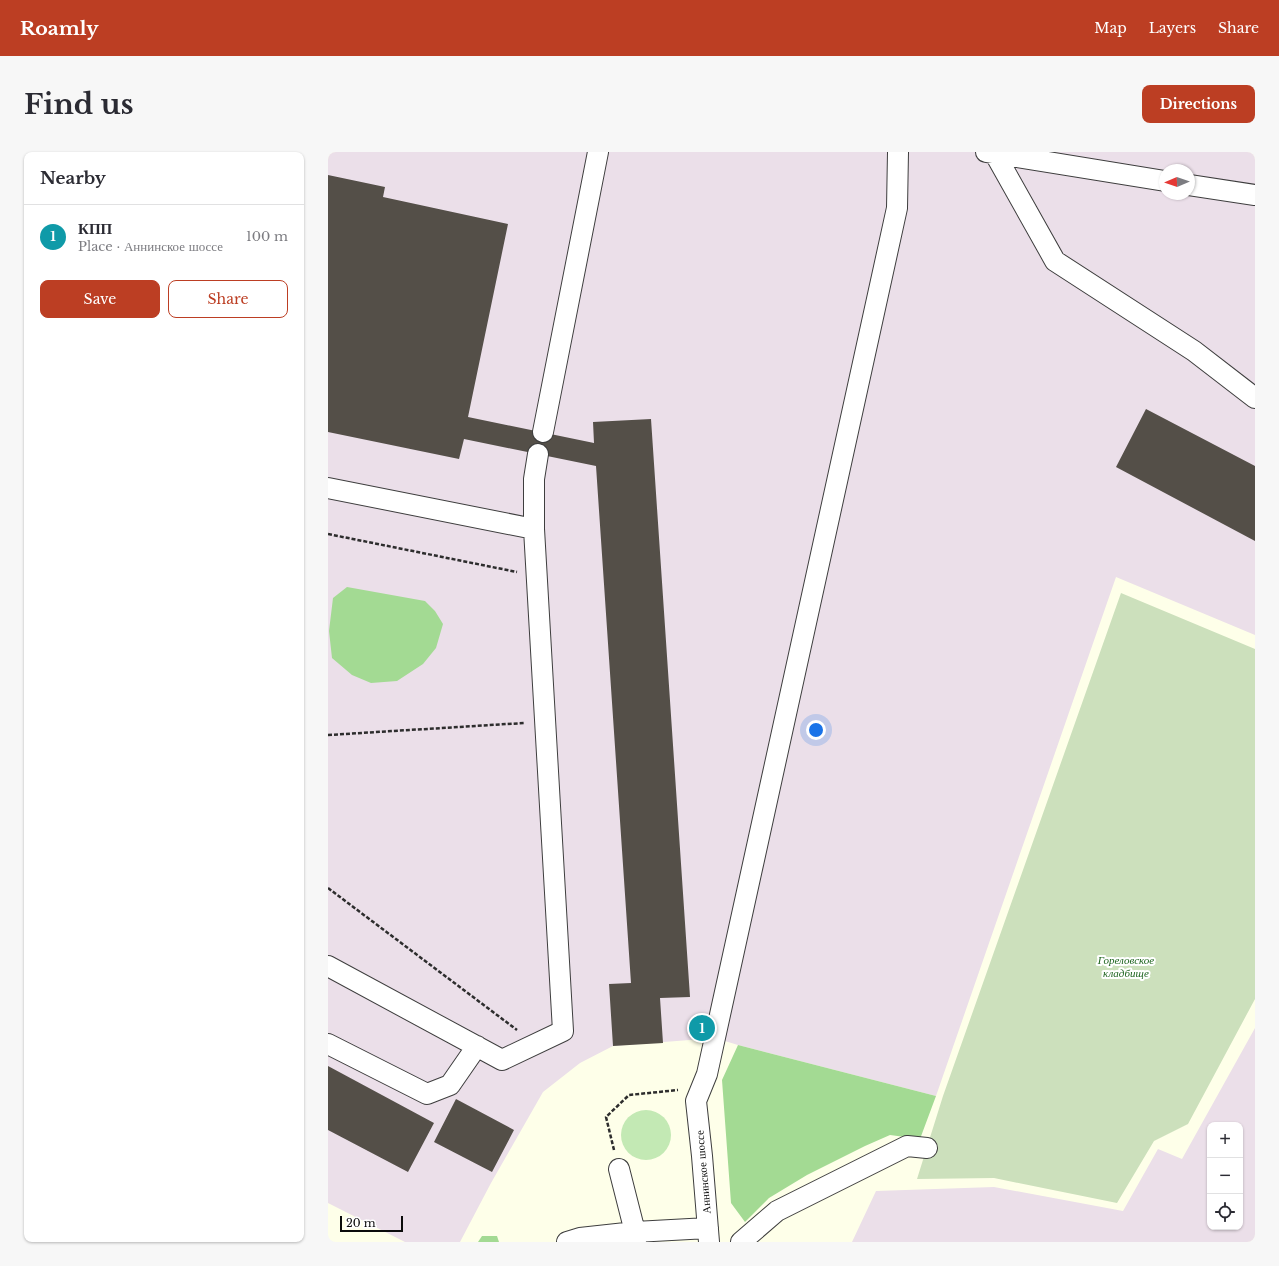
<!DOCTYPE html>
<html lang="en">
<head>
<meta charset="utf-8">
<style>
	body { margin:0; font-family:"Libre Baskerville",serif; background:#f7f7f7; color:#2b2b33 }
	.controls { position:absolute; right:12px; bottom:12px; display:grid; overflow:hidden; border-radius:8px; box-shadow:0 1px 3px #0004 }
	.controls button { width:36px; height:36px; display:grid; place-items:center; padding:0; border:0; border-bottom:1px solid #e1e1e2; background:#fff; color:#2b2b33; font:20px sans-serif }
	.compass { position:absolute; left:831px; top:12px; width:36px; height:36px; border-radius:50%; background:#fff; box-shadow:0 1px 3px #0004; rotate:268deg }
	.scale { position:absolute; left:12px; bottom:10px; width:63px; box-sizing:border-box; padding-left:4px; border:2px solid #0b0b0b; border-top:0; font-size:11px; line-height:14px; white-space:nowrap; color:#0b0b0b; -webkit-text-stroke:3px #fff; paint-order:stroke }
	.you { position:absolute; left:488px; top:578px; width:14px; height:14px; margin:-10px; border:3px solid #fff; border-radius:50%; background:#1a73e8; box-shadow:0 0 0 6px #1a73e833 }
	.badge { display:grid; place-items:center; width:26px; height:26px; border-radius:50%; background:#bc3e23; color:#fff; font-size:13px; font-weight:700 }
	.pin { position:absolute; translate:-50% -50%; border:2px solid #fff; box-shadow:0 1px 4px #0006 }
	.list { margin:0; padding:0; list-style:none }
	h2 { display:flex; justify-content:space-between; align-items:center; height:52px; margin:0; padding:0 16px; font-size:17px }
	h2 small { font-size:13px; font-weight:400; color:#7c7c81 }
	.list li { display:grid; grid-template-columns:26px 1fr auto; gap:12px; align-items:center; box-sizing:border-box; height:64px; padding:0 16px; border-top:1px solid #e1e1e2 }
	.list b { display:block; font-size:15px; white-space:nowrap }
	.list p { margin:0; font-size:13px; white-space:nowrap; color:#7c7c81 }
	.list em { font-size:13px; font-style:normal; color:#7c7c81 }
	.actions { display:flex; gap:8px; padding:12px 16px }
	.actions a { flex:1; padding:9px 0; border:1px solid #bc3e23; border-radius:8px; text-align:center; font-size:14px; color:#bc3e23 }
	.actions .main { background:#bc3e23; color:#fff }
	.icon { flex:none; width:22px; height:22px; fill:none; stroke:currentColor; stroke-width:2; stroke-linecap:round; stroke-linejoin:round }
	.map { position:relative; flex:none; width:927px; height:1090px; overflow:hidden; border-radius:8px }
	header { display:flex; align-items:center; gap:24px; box-sizing:border-box; height:56px; padding:0 20px; background:#bc3e23; color:#fff }
	header strong { font-size:19px }
	nav { display:flex; gap:22px; margin-inline-start:auto; font-size:14px }
	.intro { display:flex; align-items:center; justify-content:space-between; box-sizing:border-box; height:96px; padding:0 24px }
	h1 { margin:0; font-size:28px }
	.button { padding:10px 18px; border-radius:8px; background:#bc3e23; color:#fff; font-size:14px; font-weight:700 }
	main { display:flex; gap:24px; padding:0 24px }
	aside { flex:1; background:#fff; border-radius:8px; box-shadow:0 1px 3px #0004 }
	.map>svg:first-child { display:block }
</style>
</head>
<body>
<header>
<strong>Roamly</strong>
<nav><a>Map</a><a>Layers</a><a>Share</a></nav>
</header>
<div class="intro"><h1>Find us</h1><a class="button">Directions</a></div>
<main>
<aside>
<h2>Nearby<small></small></h2>
<ul class="list">
<li><span class="badge" style="background:#0f9aa8">1</span><div><b>КПП</b><p>Place · Аннинское шоссе</p></div><em>100 m</em></li>
</ul>
<div class="actions"><a class="main">Save</a><a>Share</a></div>
</aside>
<div class="map">
<svg width="927" height="1090" viewBox="0 0 927 1090">
	<rect width="100%" height="100%" fill="#feffe9"/>
	<!-- industrial -->
	<path fill="#ebdfe9" fill-rule="evenodd" d="M 0,0 L 927,0 L 927,483 L 788,425 L 608,944 L 410,893 L 387,886 L 285,894 L 252,911 L 215,940 L 163,1031 L 132,1090 L 77,1090 L 0,1051 ZM 837,18 L 861,18 L 861,42 L 837,42 Z
		M 927,876 L 927,1090 L 524,1090 L 548,1039 L 666,1035 L 795,1059 L 830,997 L 854,1007 ZM 882,973 L 912,973 L 912,1075 L 882,1075 Z"/>
	<!-- green -->
	<path fill="#c3e9b4" d="M293 983a25 25 0 1 1 50 0a25 25 0 1 1-50 0Z"/>
	<!-- forest -->
	<path fill="#a3da93" d="M 19,435 L 97,449 L 107,459 L 115,472 L 108,496 L 95,512 L 69,529 L 43,531 L 24,523 L 4,506 L 1,479 L 5,446 Z
		M 410,893 L 608,944 L 592,987 L 562,983 L 537,994 L 479,1023 L 441,1046 L 417,1070 L 403,1051 L 394,928 Z
		M 154,1084 L 169,1084 L 171,1090 L 150,1090 Z"/>
	<!-- cemetery -->
	<path fill="#cce0bc" d="M 793,441 L 927,497 L 927,847 L 860,972 L 826,989 L 789,1051 L 666,1026 L 589,1027 L 615,944 Z"/>
	<!-- building -->
	<path fill="#544f48" d="M 0,23 L 57,35 L 55,45 L 180,72 L 140,265 L 266,291 L 265,270 L 323,267 L 362,845 L 332,846 L 335,891 L 285,894 L 281,832 L 303,831 L 268,314 L 136,287 L 131,307 L 0,280 Z
		M 818,257 L 927,314 L 927,389 L 788,315 Z
		M 370,868 L 381,871 L 378,883 L 367,880 Z
		M 0,914 L 106,971 L 80,1020 L 0,978 Z
		M 128,947 L 186,978 L 164,1020 L 106,990 Z"/>
	<g fill="none" stroke-linecap="round" stroke-linejoin="round">
		<!-- minor casing -->
		<g stroke="#3e3e3e" stroke-width="22">
			<path id="minor" d="M 658,0 L 837,29
				M 667,2 L 727,109 L 866,199 L 927,246
				M 861,33 L 927,43
				M 215,280 L 270,0
				M 0,336 L 206,377
				M 0,814 L 174,908 L 235,879 L 206,377 L 206,327 L 210,302
				M 0,892 L 99,942 L 122,933 L 149,894
				M 291,1017 L 307,1080 L 308,1090
				M 239,1090 L 252,1086 L 307,1080 L 380,1076
				M 381,1090 L 374,1004 L 368,949 L 379,922 L 569,56 L 570,0
				M 413,1090 L 449,1059 L 579,994 L 599,996"/>
		</g>
		<!-- path -->
		<path stroke="#2d2d2d" stroke-width="2.5" stroke-dasharray="4 2" stroke-linecap="butt" d="M 0,382 L 189,420
			M 0,583 L 196,571
			M 0,736 L 189,878
			M 286,998 L 278,965 L 301,943 L 350,938"/>
		<!-- minor -->
		<use href="#minor" stroke="#fff" stroke-width="20"/>
	</g>
	<g text-anchor="middle" stroke-width="4" stroke-linejoin="round" paint-order="stroke">
		<!-- park labels -->
		<g font-size="11" font-style="italic" fill="#1c631d" stroke="#fff">
			<text x="798" y="812">Гореловское<tspan x="798" dy="13">кладбище</tspan></text>
		</g>
		<!-- street labels -->
		<g font-size="11" fill="#0b0b0b" stroke="#fff">
			<text transform="translate(375 1020) rotate(-95)" y="4">Аннинское шоссе</text>
		</g>
	</g>
</svg>
<div class="controls">
<button>+</button>
<button>−</button>
<button><svg class="icon" aria-label="locate" viewBox="0 0 24 24"><circle cx="12" cy="12" r="6"/><path d="M12 2v4M12 18v4M2 12h4M18 12h4"/></svg></button>
</div>
<svg class="compass" viewBox="-18 -18 36 36"><path d="M0-13l5 13h-10z" fill="#e53935"/><path d="M0 13l5-13h-10z" fill="#7c7c81"/></svg>
<div class="scale">20 m</div>
<div class="you"></div>
<div class="pin badge" style="left:374px;top:876px;background:#0f9aa8">1</div>
</div>
</main>
</body>
</html>
